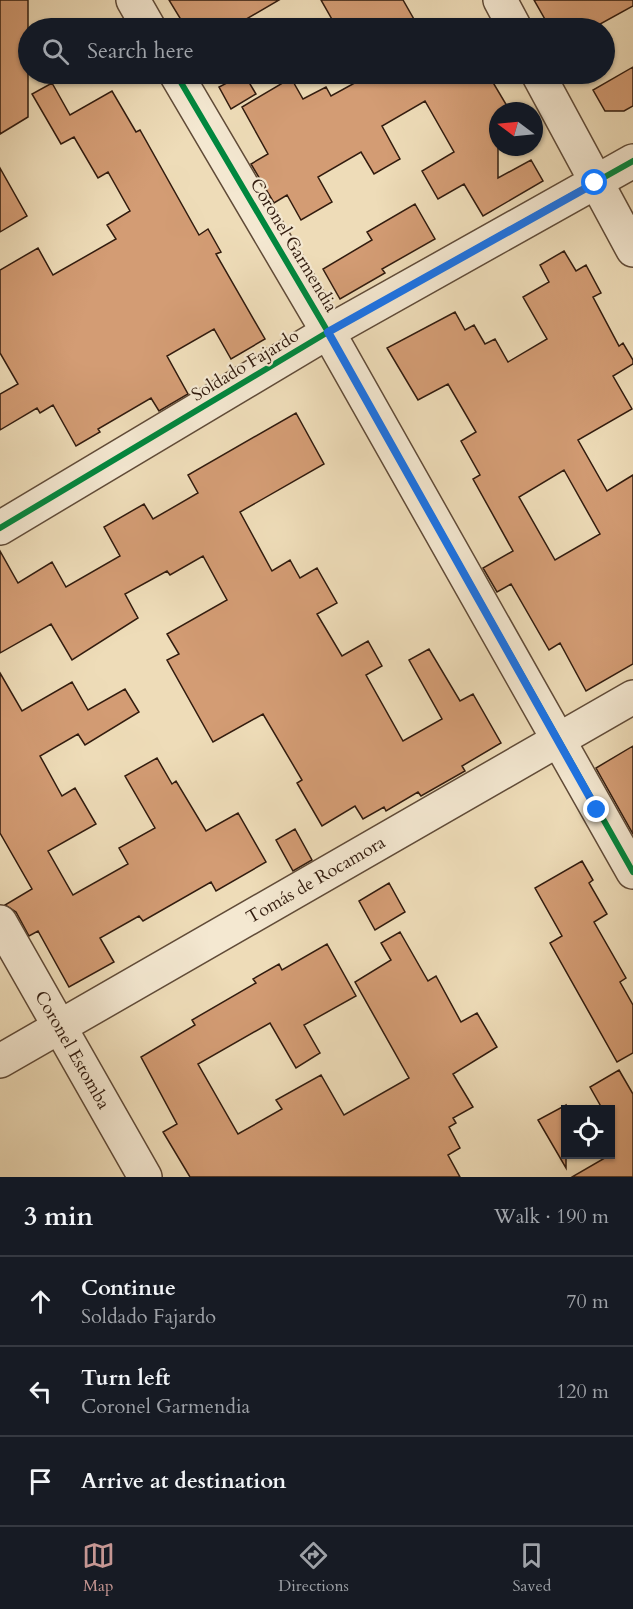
<!DOCTYPE html>
<html lang="en">
<head>
<meta charset="utf-8">
<style>
	body { margin:0; font-family:Cardo,serif; background:#242831; color:#f1f3f6 }
	.controls { position:absolute; right:18px; bottom:18px; display:grid; overflow:hidden; border-radius:0px; box-shadow:0 2px 4px #0004 }
	.controls button { width:54px; height:54px; display:grid; place-items:center; padding:0; border:0; border-bottom:2px solid #363941; background:#171b24; color:#f1f3f6; font:30px sans-serif }
	.compass { position:absolute; left:489px; top:102px; width:54px; height:54px; border-radius:50%; background:#171b24; box-shadow:0 2px 4px #0004; rotate:286deg }
	.stop { position:absolute; width:18px; height:18px; margin:-14px; border:4px solid #1a73e8; border-radius:50%; background:#fff }
	.stop.end { background:#1a73e8; border-color:#fff; box-shadow:0 2px 6px #0008 }
	.list { margin:0; padding:0; list-style:none }
	h2 { display:flex; justify-content:space-between; align-items:center; height:78px; margin:0; padding:0 24px; font-size:26px }
	h2 small { font-size:20px; font-weight:400; color:#9ea1a6 }
	.list li { display:grid; grid-template-columns:39px 1fr auto; gap:18px; align-items:center; box-sizing:border-box; height:90px; padding:0 24px; border-top:2px solid #363941 }
	.list b { display:block; font-size:22px; white-space:nowrap }
	.list p { margin:0; font-size:20px; white-space:nowrap; color:#9ea1a6 }
	.list em { font-size:20px; font-style:normal; color:#9ea1a6 }
	.icon { flex:none; width:33px; height:33px; fill:none; stroke:currentColor; stroke-width:2; stroke-linecap:round; stroke-linejoin:round }
	.map { position:relative; flex:none; width:633px; height:1177px; overflow:hidden }
	.search { position:absolute; background:#171b24; box-shadow:0 2px 4px #0004; left:18px; right:18px; top:18px; height:66px; display:flex; align-items:center; gap:15px; box-sizing:border-box; padding:0 21px; border-radius:33px; color:#9ea1a6; font-size:22px }
	.sheet { height:348px; background:#171b24 }
	nav { display:flex; justify-content:space-around; align-items:center; box-sizing:border-box; height:84px; border-top:2px solid #363941; background:#171b24; font-size:16px; color:#9ea1a6 }
	nav a { display:grid; justify-items:center; gap:3px }
	nav .on { color:#c59692 }
	.map>svg:first-child { display:block }
</style>
</head>
<body>
<div class="map">
<svg width="633" height="1177" viewBox="0 0 633 1177">
	<rect width="100%" height="100%" fill="#eedcb8"/>
	<filter id="stains"><feTurbulence type="fractalNoise" baseFrequency=".00333" numOctaves="4"/><feColorMatrix values="0 0 0 0 .2 0 0 0 0 .09 0 0 0 0 .02 0 0 0 .5 -.17"/></filter>
	<radialGradient id="worn" r=".72"><stop offset=".6" stop-color="#630" stop-opacity="0"/><stop offset="1" stop-color="#630" stop-opacity=".3"/></radialGradient>
	<!-- building -->
	<path fill="#d39c74" stroke="#311b0e" stroke-width="1.5" fill-rule="evenodd" d="M 0,0 L 28,0 L 28,117 L 0,134 Z
		M 169,0 L 279,0 L 231,28 L 186,28 Z
		M 321,0 L 403,0 L 419,28 L 337,28 Z
		M 534,0 L 633,0 L 633,6 L 593,28 L 550,28 Z
		M 633,67 L 633,106 L 624,111 L 605,111 L 593,90 Z
		M 244,74 L 256,94 L 231,109 L 219,87 Z
		M 371,74 L 488,74 L 510,111 L 498,111 L 498,178 L 531,160 L 543,181 L 483,216 L 464,184 L 438,199 L 422,171 L 454,152 L 425,101 L 382,126 L 400,159 L 374,174 L 361,152 L 318,177 L 332,202 L 301,220 L 287,195 L 274,203 L 251,164 L 268,154 L 242,107 L 291,78 L 303,99 L 326,87 L 331,96 Z
		M 52,83 L 70,115 L 112,91 L 136,132 L 140,130 L 199,235 L 208,229 L 221,252 L 216,254 L 265,339 L 231,359 L 214,329 L 167,356 L 188,394 L 159,411 L 151,398 L 98,429 L 100,432 L 76,446 L 53,405 L 40,413 L 37,408 L 0,430 L 0,394 L 18,384 L 0,353 L 0,270 L 38,248 L 53,275 L 116,239 L 107,225 L 130,211 L 108,172 L 98,178 L 74,137 L 61,144 L 32,94 Z
		M 0,168 L 27,216 L 0,232 Z
		M 415,204 L 435,239 L 382,269 L 385,273 L 340,299 L 323,269 L 372,240 L 367,232 Z
		M 564,251 L 576,271 L 586,265 L 601,293 L 593,297 L 619,346 L 623,343 L 633,360 L 633,364 L 613,376 L 632,409 L 578,440 L 607,491 L 633,475 L 633,664 L 586,691 L 560,643 L 549,650 L 511,584 L 497,592 L 483,568 L 513,551 L 473,479 L 480,475 L 461,441 L 476,432 L 448,384 L 418,400 L 387,348 L 455,312 L 465,330 L 474,325 L 485,344 L 495,339 L 508,362 L 547,339 L 523,297 L 549,282 L 540,265 ZM 564,470 L 600,534 L 555,560 L 519,497 Z
		M 296,413 L 324,464 L 240,512 L 272,571 L 290,560 L 300,578 L 317,568 L 337,603 L 317,614 L 342,656 L 368,641 L 382,666 L 366,675 L 403,741 L 442,719 L 409,660 L 429,649 L 460,701 L 473,694 L 501,743 L 462,766 L 465,771 L 421,796 L 418,792 L 386,811 L 384,807 L 363,819 L 355,806 L 322,826 L 297,783 L 302,780 L 263,714 L 213,742 L 167,660 L 179,654 L 167,634 L 227,600 L 203,556 L 170,575 L 167,571 L 125,594 L 138,618 L 72,660 L 51,624 L 0,653 L 0,551 L 18,583 L 52,562 L 66,587 L 120,556 L 104,527 L 144,504 L 153,519 L 198,493 L 188,475 Z
		M 0,673 L 22,711 L 72,682 L 88,710 L 125,689 L 139,712 L 85,745 L 78,734 L 40,756 L 62,796 L 75,788 L 96,824 L 48,851 L 73,895 L 128,864 L 119,848 L 155,828 L 125,776 L 157,758 L 172,784 L 176,781 L 206,831 L 238,813 L 266,862 L 216,891 L 211,882 L 143,921 L 139,916 L 100,938 L 114,962 L 69,987 L 38,931 L 29,936 L 16,912 L 5,905 L 32,889 L 0,833 Z
		M 633,746 L 633,834 L 596,768 Z
		M 295,829 L 312,860 L 293,871 L 276,840 Z
		M 582,861 L 593,880 L 589,883 L 607,914 L 594,922 L 626,978 L 620,982 L 633,1005 L 633,1053 L 617,1062 L 550,943 L 562,936 L 535,888 Z
		M 389,883 L 405,912 L 375,930 L 359,901 Z
		M 400,932 L 428,981 L 436,976 L 461,1022 L 477,1013 L 497,1047 L 453,1074 L 473,1107 L 453,1118 L 456,1123 L 449,1127 L 460,1148 L 448,1155 L 460,1177 L 190,1177 L 163,1132 L 177,1124 L 141,1057 L 195,1025 L 192,1020 L 256,983 L 253,979 L 279,964 L 282,970 L 327,944 L 356,996 L 304,1025 L 320,1053 L 296,1068 L 270,1023 L 198,1064 L 238,1134 L 282,1109 L 276,1100 L 321,1075 L 344,1115 L 409,1078 L 355,982 L 391,960 L 381,943 Z
		M 619,1070 L 633,1094 L 633,1177 L 572,1177 L 610,1155 L 610,1110 L 603,1110 L 590,1087 Z
		M 566,1105 L 566,1168 L 538,1120 Z"/>
	<g fill="none" stroke-linecap="round" stroke-linejoin="round">
		<!-- minor casing -->
		<g stroke="#604b38" stroke-width="36">
			<g id="minor">
				<path d="M 133,0 L 149,28"/>
				<path d="M 500,0 L 515,28"/>
				<path d="M 176,74 L 328,332 L 633,872"/>
				<path d="M 538,74 L 633,250"/>
				<path d="M 0,528 L 328,332 L 633,161"/>
				<path id="s1" d="M 0,922 L 145,1177"/>
				<path id="s2" d="M 0,1061 L 633,697"/>
			</g>
		</g>
		<!-- minor -->
		<use href="#minor" stroke="#f4e8d1" stroke-width="33"/>
		<!-- cycleway casing -->
		<g stroke="#f4e8d1" stroke-width="10">
			<path id="cycleway" d="M 176,74 L 328,332 L 633,872
				M 0,528 L 328,332 L 633,161"/>
		</g>
		<!-- cycleway -->
		<use href="#cycleway" stroke="#00873e" stroke-width="6"/>
	</g>
	<g fill="none" stroke-linecap="round" stroke-linejoin="round">
		<!-- route -->
		<path stroke="#1a73e8" stroke-width="8" d="M 595,183 L 328,332 L 597,810"/>
	</g>
	<g text-anchor="middle" stroke-width="4.5" stroke-linejoin="round" paint-order="stroke">
		<!-- street labels -->
		<g font-size="18" fill="#311b0e" stroke="#f4e8d1">
			<text transform="translate(294 245) rotate(59)" y="6">Coronel Garmendia</text>
			<text transform="translate(245 365) rotate(-31)" y="6">Soldado Fajardo</text>
			<text dy="6" stroke="none"><textPath href="#s2" startOffset="364">Tomás de Rocamora</textPath></text>
			<text dy="6" stroke="none"><textPath href="#s1" startOffset="147">Coronel Estomba</textPath></text>
		</g>
	</g>
	<rect width="100%" height="100%" filter="url(#stains)"/>
	<rect width="100%" height="100%" fill="url(#worn)"/>
</svg>
<div class="controls">
<button><svg class="icon" aria-label="locate" viewBox="0 0 24 24"><circle cx="12" cy="12" r="6"/><path d="M12 2v4M12 18v4M2 12h4M18 12h4"/></svg></button>
</div>
<svg class="compass" viewBox="-18 -18 36 36"><path d="M0-13l5 13h-10z" fill="#e53935"/><path d="M0 13l5-13h-10z" fill="#9ea1a6"/></svg>
<div class="stop" style="left:595px;top:183px"></div>
<div class="stop end" style="left:597px;top:810px"></div>
<div class="search"><svg class="icon" aria-label="search" viewBox="0 0 24 24"><circle cx="10" cy="10" r="6"/><path d="M15 15l6 6"/></svg>Search here</div>
</div>
<section class="sheet">
<h2>3 min<small>Walk · 190 m</small></h2>
<ul class="list">
<li><svg class="icon" aria-label="ahead" viewBox="0 0 24 24"><path d="M12 20V5M6 11l6-6 6 6"/></svg><div><b>Continue</b><p>Soldado Fajardo</p></div><em>70 m</em></li>
<li><svg class="icon" aria-label="left" viewBox="0 0 24 24"><path d="M17 20v-9H6M10 6l-5 5 5 5"/></svg><div><b>Turn left</b><p>Coronel Garmendia</p></div><em>120 m</em></li>
<li><svg class="icon" aria-label="arrive" viewBox="0 0 24 24"><path d="M6 21V4h12l-3 4 3 4H6"/></svg><div><b>Arrive at destination</b></div></li>
</ul>
</section>
<nav>
<a class="on"><svg class="icon" aria-label="map" viewBox="0 0 24 24"><path d="M3 6l6-2 6 2 6-2v14l-6 2-6-2-6 2zM9 4v14M15 6v14"/></svg>Map</a>
<a><svg class="icon" aria-label="directions" viewBox="0 0 24 24"><path d="M12 3l9 9-9 9-9-9zM9 14v-3h6M13 9l2 2-2 2"/></svg>Directions</a>
<a><svg class="icon" aria-label="saved" viewBox="0 0 24 24"><path d="M7 4h10v16l-5-4-5 4z"/></svg>Saved</a>
</nav>
</body>
</html>
